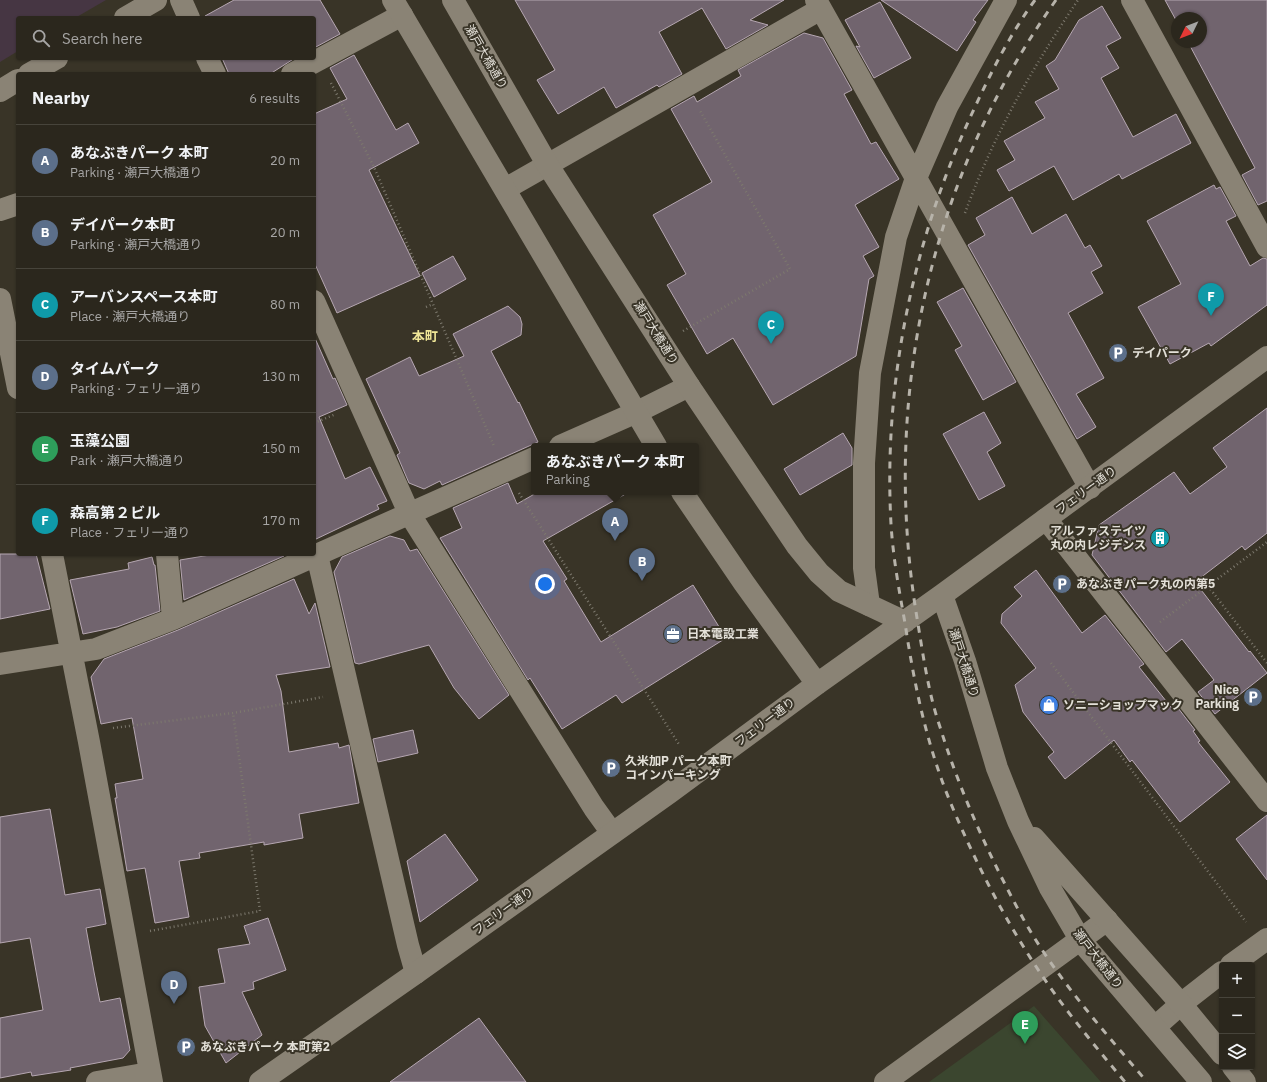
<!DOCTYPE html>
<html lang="en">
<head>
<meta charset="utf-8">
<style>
	body { margin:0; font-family:"IBM Plex Sans","Noto Sans JP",sans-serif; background:#37332a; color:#f1f3f6 }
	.controls { position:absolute; right:12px; bottom:12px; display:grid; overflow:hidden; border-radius:4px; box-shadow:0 1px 3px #0004 }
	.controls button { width:36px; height:36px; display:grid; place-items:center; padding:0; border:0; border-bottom:1px solid #47443b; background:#2b271d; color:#f1f3f6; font:20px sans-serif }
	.compass { position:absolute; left:1171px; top:12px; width:36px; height:36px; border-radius:50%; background:#2b271d; box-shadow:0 1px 3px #0004; rotate:227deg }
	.you { position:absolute; left:545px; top:584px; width:14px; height:14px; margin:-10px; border:3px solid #fff; border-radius:50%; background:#1a73e8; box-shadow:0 0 0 6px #1a73e833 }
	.badge { display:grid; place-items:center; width:26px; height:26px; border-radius:50%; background:#c9ba3a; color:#fff; font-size:13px; font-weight:700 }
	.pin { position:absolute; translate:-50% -33px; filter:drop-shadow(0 1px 2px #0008) }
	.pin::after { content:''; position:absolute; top:21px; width:14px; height:12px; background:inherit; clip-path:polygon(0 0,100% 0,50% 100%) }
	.popup { position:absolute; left:531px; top:443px; width:168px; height:52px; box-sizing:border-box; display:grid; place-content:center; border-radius:4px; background:#2b271d; filter:drop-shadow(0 1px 3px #0005); font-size:13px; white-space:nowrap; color:#a6a5a4 }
	.popup b { font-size:15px; color:#f1f3f6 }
	.popup::after { content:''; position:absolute; left:50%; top:100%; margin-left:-8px; border:8px solid transparent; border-top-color:#2b271d }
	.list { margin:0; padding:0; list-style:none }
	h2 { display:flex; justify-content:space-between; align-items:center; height:52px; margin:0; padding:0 16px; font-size:17px }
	h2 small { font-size:13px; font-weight:400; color:#a6a5a4 }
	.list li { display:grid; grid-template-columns:26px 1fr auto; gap:12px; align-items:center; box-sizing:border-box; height:72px; padding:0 16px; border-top:1px solid #47443b }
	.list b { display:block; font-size:15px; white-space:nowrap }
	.list p { margin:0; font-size:13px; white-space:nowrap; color:#a6a5a4 }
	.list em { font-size:13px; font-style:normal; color:#a6a5a4 }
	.icon { flex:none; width:22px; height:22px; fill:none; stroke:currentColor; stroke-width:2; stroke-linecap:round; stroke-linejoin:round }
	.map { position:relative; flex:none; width:1267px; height:1082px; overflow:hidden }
	.search { position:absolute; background:#2b271d; box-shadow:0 1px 3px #0004; left:16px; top:16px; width:300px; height:44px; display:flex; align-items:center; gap:10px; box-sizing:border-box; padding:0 14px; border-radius:4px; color:#a6a5a4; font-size:15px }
	.panel { position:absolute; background:#2b271d; box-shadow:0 1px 3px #0004; left:16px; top:72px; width:300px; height:484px; border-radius:4px }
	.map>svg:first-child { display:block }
</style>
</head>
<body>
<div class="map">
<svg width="1267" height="1082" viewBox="0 0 1267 1082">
	<rect width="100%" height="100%" fill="#393427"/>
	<!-- industrial -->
	<path fill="#463643" d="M 0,0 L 106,0 L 75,18 L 18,18 L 18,51 L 0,62 Z"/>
	<!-- green -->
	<path fill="#3b462f" d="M 1034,1006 L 1101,1082 L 929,1082 Z"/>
	<!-- building -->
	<path fill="#71646e" stroke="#b6a7b2" d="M 234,0 L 320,0 L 340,34 L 314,48 L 314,18 L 205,18 L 205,16 Z
		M 515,0 L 784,0 L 750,20 L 768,25 L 726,49 L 702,8 L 659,32 L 682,74 L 659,87 L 657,85 L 616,108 L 604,87 L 558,114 L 537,80 L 555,70 Z
		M 881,0 L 988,0 L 973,20 L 976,22 L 957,51 Z
		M 1165,0 L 1267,0 L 1267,201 L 1258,205 L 1242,175 L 1255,168 L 1188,42 L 1201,42 L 1201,18 L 1177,18 L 1177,22 Z
		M 880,2 L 911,58 L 874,78 L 856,46 L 860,47 L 845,20 Z
		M 1102,6 L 1121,38 L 1106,46 L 1119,68 L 1101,78 L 1133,137 L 1176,114 L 1191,143 L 1122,179 L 1119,174 L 1073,200 L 1054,166 L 1009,191 L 997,170 L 1015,160 L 1004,141 L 1045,118 L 1035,102 L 1059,89 L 1046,66 L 1055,60 L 1079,20 Z
		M 804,33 L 823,38 L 852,90 L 844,94 L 871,144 L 876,142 L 899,179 L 855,205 L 879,247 L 863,256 L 874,276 L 869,279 L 856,356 L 773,405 L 733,338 L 707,354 L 667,285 L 686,274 L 653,215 L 712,182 L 671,109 L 694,96 L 697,102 L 741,76 L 738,70 Z
		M 354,55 L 396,130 L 408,123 L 419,143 L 369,170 L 420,276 L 337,313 L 314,262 L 314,114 L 347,99 L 330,68 Z
		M 222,58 L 295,58 L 270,74 L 229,74 Z
		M 1214,185 L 1216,189 L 1220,187 L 1236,216 L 1226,221 L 1250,266 L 1263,258 L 1267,259 L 1267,305 L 1211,346 L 1209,343 L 1170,364 L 1138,307 L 1181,284 L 1147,221 Z
		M 1012,197 L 1032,234 L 1066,214 L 1085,248 L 1090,245 L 1102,266 L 1091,272 L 1103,293 L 1068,313 L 1104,378 L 1076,394 L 1096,427 L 1077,439 L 968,245 L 985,235 L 976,218 Z
		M 453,256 L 466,279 L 434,297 L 422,273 Z
		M 963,288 L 1016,382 L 983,400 L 955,350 L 962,346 L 937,302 Z
		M 508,306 L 520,317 L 522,324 L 521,335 L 491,351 L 518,403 L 519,402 L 538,442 L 442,485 L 440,481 L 424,489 L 409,483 L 397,455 L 400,453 L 366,379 L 410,357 L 419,376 L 464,356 L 453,334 Z
		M 314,336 L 333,379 L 335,378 L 347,405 L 319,417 L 345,479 L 370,467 L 387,501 L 377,505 L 379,509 L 314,540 Z
		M 1267,408 L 1267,533 L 1245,550 L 1242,546 L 1195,582 L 1249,652 L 1250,651 L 1267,673 L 1215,714 L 1198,692 L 1214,680 L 1182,639 L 1166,652 L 1092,555 L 1099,525 L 1174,472 L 1190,494 L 1227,467 L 1213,448 Z
		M 984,412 L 1001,443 L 987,452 L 1005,486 L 979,500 L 943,434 Z
		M 843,433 L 852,448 L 852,465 L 800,495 L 784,469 Z
		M 508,483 L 517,504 L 538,492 L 629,492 L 543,541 L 567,579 L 564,581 L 601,642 L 693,585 L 726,638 L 622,703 L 616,695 L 562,729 L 530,678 L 528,680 L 440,538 L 462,528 L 453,508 Z
		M 390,536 L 404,540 L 410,551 L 417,549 L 509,695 L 479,719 L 454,688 L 429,645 L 359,664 L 355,663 L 334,572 L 342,557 Z
		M 0,554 L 36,554 L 50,609 L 0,619 Z
		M 216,554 L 283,554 L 284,556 L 184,600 L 180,560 Z
		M 152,557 L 154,565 L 155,565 L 160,611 L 117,627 L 83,634 L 70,580 L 129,569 L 128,563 Z
		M 1036,570 L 1082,633 L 1105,615 L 1144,664 L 1139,667 L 1174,711 L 1178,708 L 1195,730 L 1193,731 L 1200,741 L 1198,742 L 1230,782 L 1180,822 L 1132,760 L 1130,762 L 1114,740 L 1065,779 L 1048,757 L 1054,752 L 1023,712 L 1015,685 L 1036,668 L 1001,623 L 1002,614 L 1022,596 L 1014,587 Z
		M 294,579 L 309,614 L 315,603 L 330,667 L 276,675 L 281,691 L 289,752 L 338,743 L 339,748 L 349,745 L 359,803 L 299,814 L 303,838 L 264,845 L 264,842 L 199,853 L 200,858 L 179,861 L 189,917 L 155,923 L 145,868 L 127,871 L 115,798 L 117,798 L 115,784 L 143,779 L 132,718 L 101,724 L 91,677 L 104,659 L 178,630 Z
		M 413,730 L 418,753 L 378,762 L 373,739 Z
		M 50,809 L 65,895 L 100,889 L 106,924 L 86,928 L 94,972 L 100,1002 L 120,998 L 130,1050 L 123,1058 L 70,1068 L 71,1070 L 32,1076 L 31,1072 L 0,1078 L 0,1018 L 43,1010 L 30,938 L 0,943 L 0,817 Z
		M 1267,815 L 1267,880 L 1236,839 Z
		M 445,834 L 478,880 L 420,922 L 407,861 Z
		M 268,918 L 286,970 L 253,982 L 254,989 L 242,992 L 262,1035 L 226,1063 L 205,1026 L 199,987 L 225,983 L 218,949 L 250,944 L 244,926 Z
		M 479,1018 L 526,1082 L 390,1082 Z"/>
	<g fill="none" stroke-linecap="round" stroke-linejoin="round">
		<!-- path -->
		<path stroke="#7d796e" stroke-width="2.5" stroke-dasharray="1 3" stroke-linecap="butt" d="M 331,83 L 374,167 L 494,446
			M 965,213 C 994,134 1031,70 1078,0
			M 426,307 L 433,304
			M 683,331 L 790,269 L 699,109
			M 314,423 L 336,414
			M 519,493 L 680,746
			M 1208,586 L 1267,663
			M 1160,622 L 1267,542
			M 1051,663 L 1246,922
			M 113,728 L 233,713 L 323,697
			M 150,931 L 260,911 L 233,713"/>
		<!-- minor -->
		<path stroke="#8a8375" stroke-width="22" d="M 181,0 L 189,18
			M 816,0 L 1090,488
			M 1132,0 L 1267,247
			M 207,58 L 215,74
			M 292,74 L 402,15
			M 505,189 L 821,9
			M 0,210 L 18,204
			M 0,299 L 18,388
			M 314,301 L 409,513 L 594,808 L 612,833
			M 560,446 L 637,412 L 689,386
			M 1046,519 L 1267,801
			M 52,554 L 89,742 L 152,1082
			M 167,554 L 173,619
			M 317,555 L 408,945 L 416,973
			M 869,605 L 864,568 L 864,463 L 870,373 L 896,237 L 916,178 L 947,107 L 1006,0
			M 0,664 L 96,649 L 173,619 L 534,458
			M 1231,965 L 1267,939
			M 1155,1027 L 1181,1004 L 1222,972
			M 97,1082 L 149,1073
			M 885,1082 L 1107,920"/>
		<!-- tertiary -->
		<path stroke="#8a8375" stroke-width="22" d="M 393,0 L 656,446
			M 453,0 L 547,164 L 689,386 L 797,546 L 819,573 L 839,591 L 905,622
			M 125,18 L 156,0
			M 29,74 L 57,58
			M 0,91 L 18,80
			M 682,492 L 744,583 L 817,684
			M 942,595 L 965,661 L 997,768 L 1018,821 L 1050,888 L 1081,941 L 1201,1082
			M 1034,838 L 1181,1004 L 1222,1054
			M 1233,1067 L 1245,1082
			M 260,1082 L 416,973 L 669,793 L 817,684 L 942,595 L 1267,357"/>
		<!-- rail -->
		<path stroke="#b7b3aa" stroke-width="3" stroke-dasharray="7 7" stroke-linecap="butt" d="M 1035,0 C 1011,33 992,70 975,107 C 914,236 883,381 891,524 C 893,557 899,590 905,623 C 914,683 926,742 949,799 C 979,872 1018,946 1066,1009 C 1085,1034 1105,1058 1125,1082
			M 1056,0 C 928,180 881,401 917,618 C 923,654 928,692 940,727 C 961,795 991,860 1025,922 C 1058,980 1104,1031 1147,1082"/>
	</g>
	<!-- icons -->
	<defs>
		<g id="parking-disc" transform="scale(1)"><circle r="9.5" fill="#5c6f8a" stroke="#393427"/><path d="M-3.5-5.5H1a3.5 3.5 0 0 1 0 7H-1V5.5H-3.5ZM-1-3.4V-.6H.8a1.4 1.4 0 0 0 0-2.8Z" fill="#fff"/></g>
		<g id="building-disc" transform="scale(1)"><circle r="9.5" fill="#0f9aa8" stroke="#393427"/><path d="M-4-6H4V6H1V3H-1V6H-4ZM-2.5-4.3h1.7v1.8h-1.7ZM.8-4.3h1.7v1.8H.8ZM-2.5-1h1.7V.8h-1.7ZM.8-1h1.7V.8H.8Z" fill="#fff"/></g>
		<g id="office-disc" transform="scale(1)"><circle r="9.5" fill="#5c6f8a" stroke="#393427"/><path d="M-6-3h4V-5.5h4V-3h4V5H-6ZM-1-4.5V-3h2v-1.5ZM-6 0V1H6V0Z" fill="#fff"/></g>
		<g id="shop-disc" transform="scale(1)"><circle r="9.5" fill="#3f7fe0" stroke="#393427"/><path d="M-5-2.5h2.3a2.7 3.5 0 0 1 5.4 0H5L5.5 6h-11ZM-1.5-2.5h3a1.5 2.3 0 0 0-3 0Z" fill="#fff"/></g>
	</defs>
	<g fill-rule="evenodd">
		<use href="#parking-disc" x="1118" y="353"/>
		<use href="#building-disc" x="1160" y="538"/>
		<use href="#parking-disc" x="1062" y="584"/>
		<use href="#office-disc" x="673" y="634"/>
		<use href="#parking-disc" x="1253" y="697"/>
		<use href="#shop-disc" x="1049" y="705"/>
		<use href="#parking-disc" x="611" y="768"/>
		<use href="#parking-disc" x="186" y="1047"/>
	</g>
	<g text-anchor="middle" stroke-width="4" stroke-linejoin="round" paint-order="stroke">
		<!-- street labels -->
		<g font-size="12" fill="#e3e0d8" stroke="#393427">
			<text transform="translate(486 57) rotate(60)" y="4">瀬戸大橋通り</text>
			<text transform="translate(656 333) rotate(58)" y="4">瀬戸大橋通り</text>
			<text transform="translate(1086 490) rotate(-36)" y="4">フェリー通り</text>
			<text transform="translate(964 663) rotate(72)" y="4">瀬戸大橋通り</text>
			<text transform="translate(765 722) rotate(-37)" y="4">フェリー通り</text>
			<text transform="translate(503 911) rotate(-36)" y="4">フェリー通り</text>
			<text transform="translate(1098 959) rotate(52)" y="4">瀬戸大橋通り</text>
		</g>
		<!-- poi labels -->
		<g font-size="12" font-weight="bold" fill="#e3e0d8" stroke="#393427" text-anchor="start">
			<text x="1132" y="357">デイパーク</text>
			<text x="1146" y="535" text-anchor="end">アルファステイツ<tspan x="1146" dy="14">丸の内レジデンス</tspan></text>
			<text x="1076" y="588">あなぶきパーク丸の内第5</text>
			<text x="687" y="638">日本電設工業</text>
			<text x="1239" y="694" text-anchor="end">Nice<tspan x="1239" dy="14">Parking</tspan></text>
			<text x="1063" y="709">ソニーショップマック</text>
			<text x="625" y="765">久米加P パーク本町<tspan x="625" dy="14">コインパーキング</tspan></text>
			<text x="200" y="1051">あなぶきパーク 本町第2</text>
		</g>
		<!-- neighbourhood labels -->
		<g font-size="13" font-weight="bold" fill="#efe697" stroke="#393427">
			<text x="425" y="341">本町</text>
		</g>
	</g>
</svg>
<div class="controls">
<button>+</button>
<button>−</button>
<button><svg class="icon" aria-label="layers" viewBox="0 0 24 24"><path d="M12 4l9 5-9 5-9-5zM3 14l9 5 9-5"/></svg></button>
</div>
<svg class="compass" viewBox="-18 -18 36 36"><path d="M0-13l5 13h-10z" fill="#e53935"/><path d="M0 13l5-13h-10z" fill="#a6a5a4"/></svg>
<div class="you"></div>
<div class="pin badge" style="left:615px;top:541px;background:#5c6f8a">A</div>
<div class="popup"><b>あなぶきパーク 本町</b>Parking</div>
<div class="pin badge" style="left:642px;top:581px;background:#5c6f8a">B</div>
<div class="pin badge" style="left:771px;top:344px;background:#0f9aa8">C</div>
<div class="pin badge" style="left:174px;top:1004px;background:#5c6f8a">D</div>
<div class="pin badge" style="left:1025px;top:1044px;background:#2e9e5b">E</div>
<div class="pin badge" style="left:1211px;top:316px;background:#0f9aa8">F</div>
<div class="search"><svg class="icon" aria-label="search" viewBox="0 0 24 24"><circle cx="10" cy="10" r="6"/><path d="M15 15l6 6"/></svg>Search here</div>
<section class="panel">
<h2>Nearby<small>6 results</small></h2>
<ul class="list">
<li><span class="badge" style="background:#5c6f8a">A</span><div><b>あなぶきパーク 本町</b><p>Parking · 瀬戸大橋通り</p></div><em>20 m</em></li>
<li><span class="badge" style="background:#5c6f8a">B</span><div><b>デイパーク本町</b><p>Parking · 瀬戸大橋通り</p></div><em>20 m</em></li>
<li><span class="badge" style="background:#0f9aa8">C</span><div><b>アーバンスペース本町</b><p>Place · 瀬戸大橋通り</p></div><em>80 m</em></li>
<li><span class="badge" style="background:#5c6f8a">D</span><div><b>タイムパーク</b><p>Parking · フェリー通り</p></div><em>130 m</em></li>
<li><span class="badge" style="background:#2e9e5b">E</span><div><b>玉藻公園</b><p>Park · 瀬戸大橋通り</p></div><em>150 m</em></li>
<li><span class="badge" style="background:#0f9aa8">F</span><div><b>森高第２ビル</b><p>Place · フェリー通り</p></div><em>170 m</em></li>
</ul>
</section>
</div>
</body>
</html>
